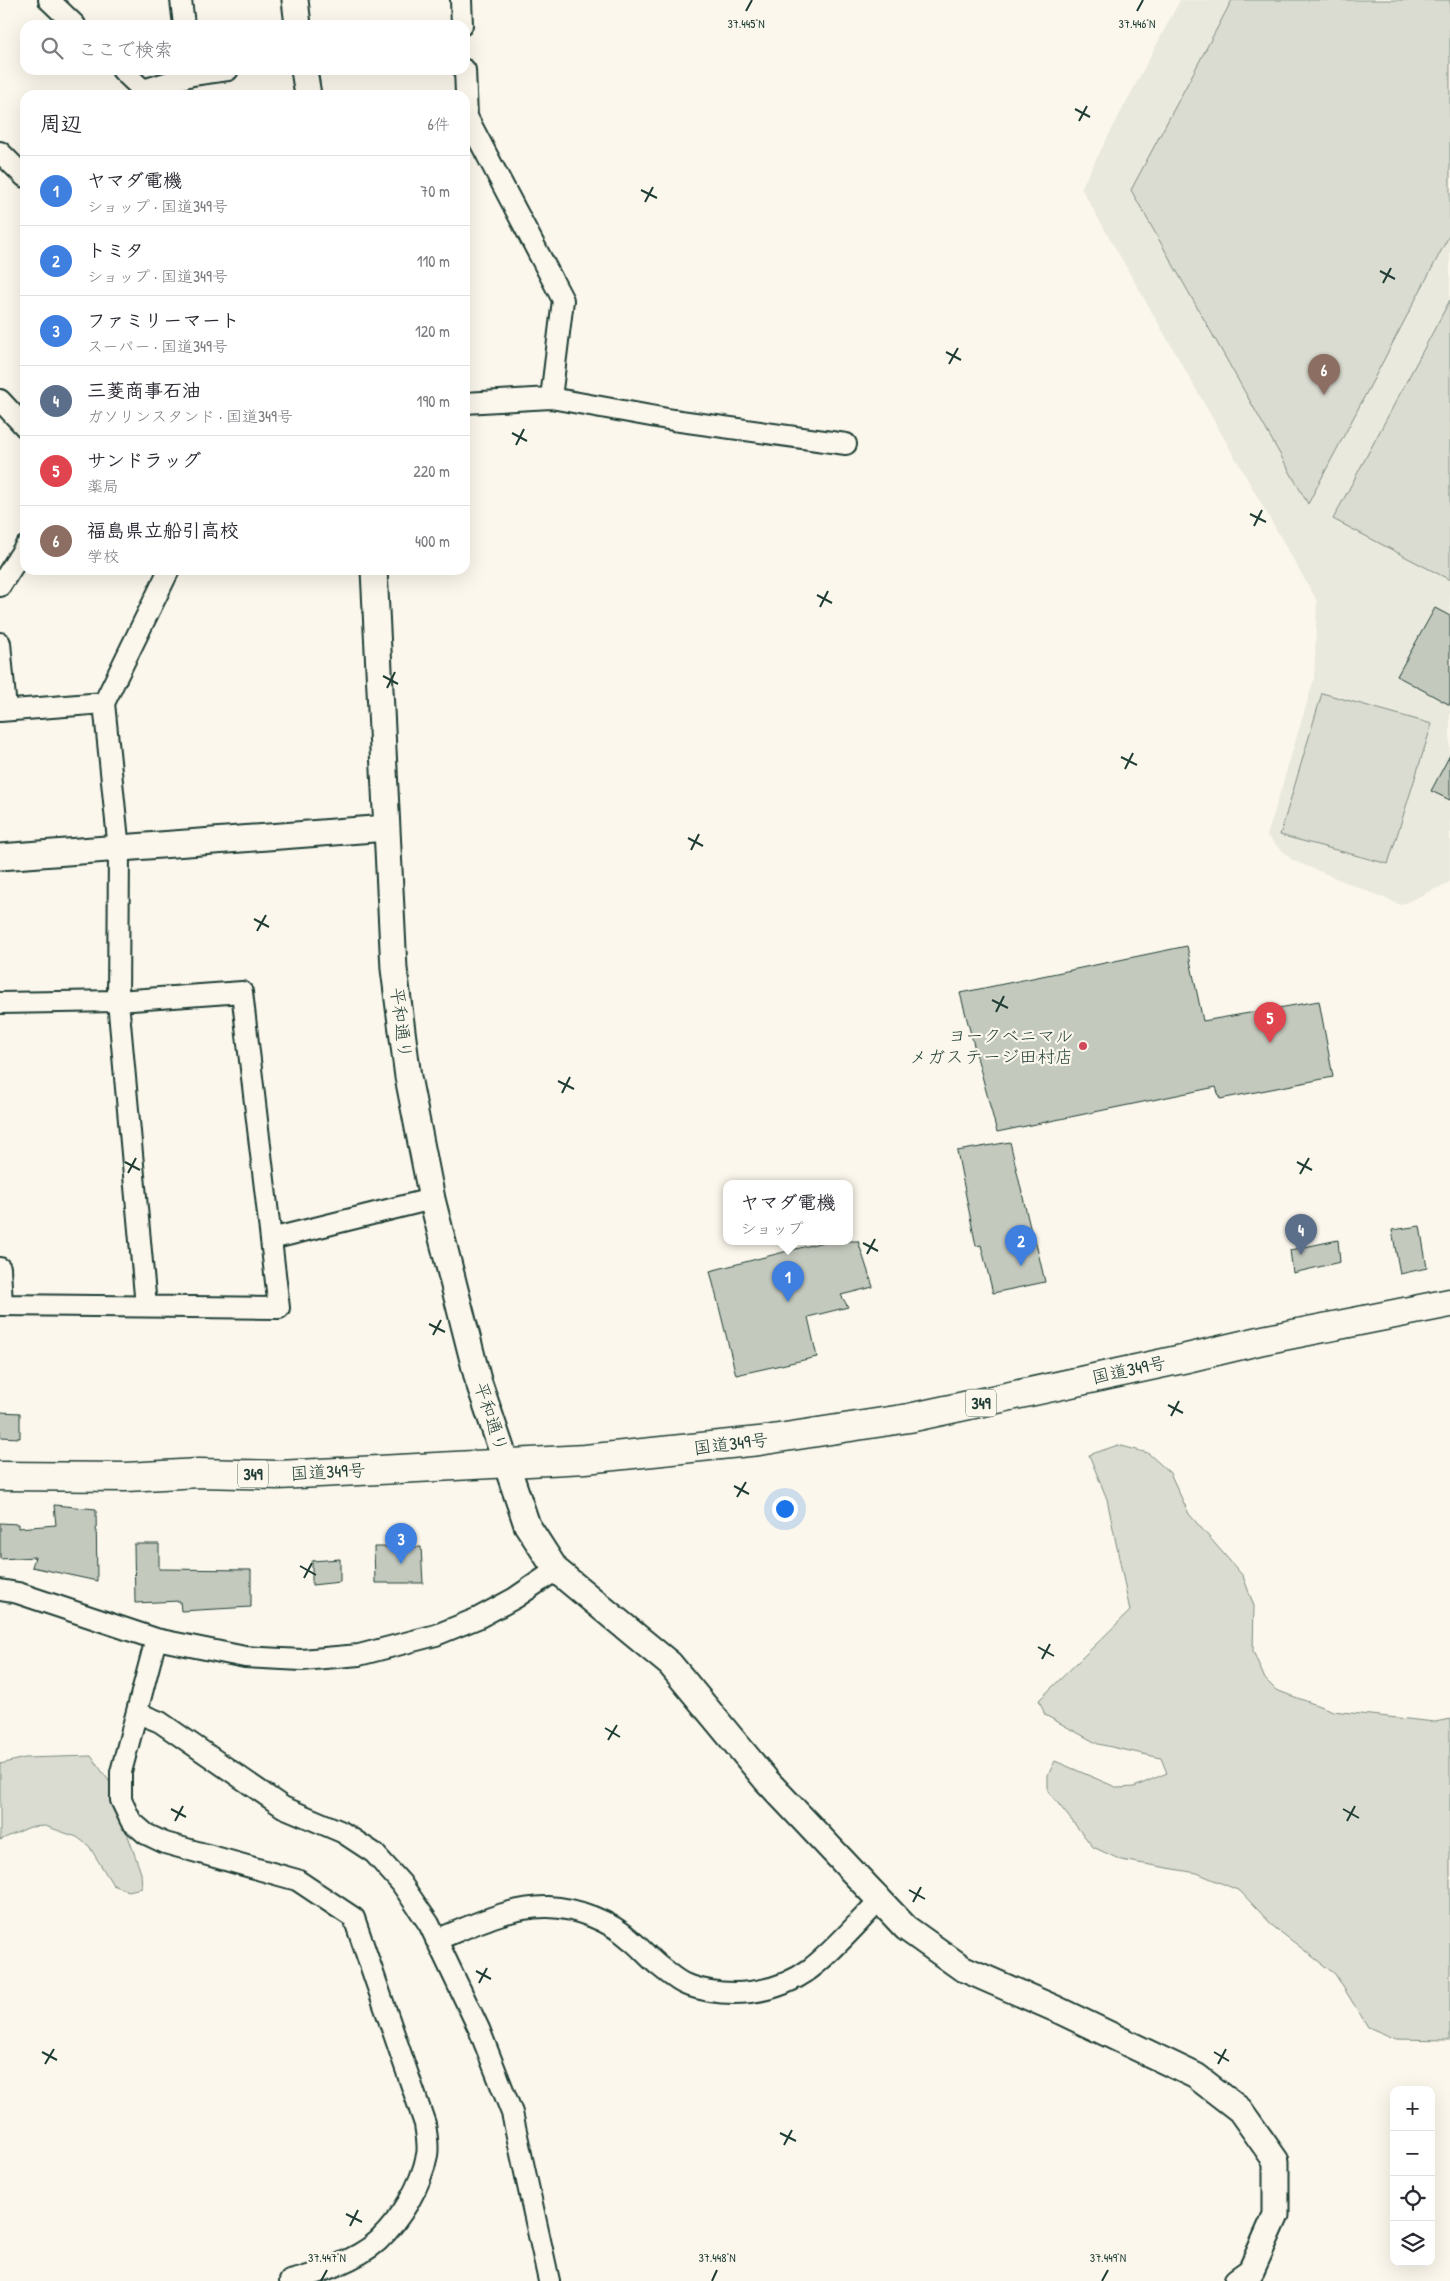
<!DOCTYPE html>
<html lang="ja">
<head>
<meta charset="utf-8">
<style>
	body { margin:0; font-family:"Patrick Hand","Klee One",sans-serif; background:#f7f7f7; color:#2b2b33 }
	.controls { position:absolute; right:15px; bottom:15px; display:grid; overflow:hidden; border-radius:10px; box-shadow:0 5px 20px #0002 }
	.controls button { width:45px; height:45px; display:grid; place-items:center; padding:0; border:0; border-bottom:1px solid #e1e1e2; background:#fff; color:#2b2b33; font:25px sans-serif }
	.you { position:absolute; left:784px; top:1508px; width:18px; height:18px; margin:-12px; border:4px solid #fff; border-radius:50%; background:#1a73e8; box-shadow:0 0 0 8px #1a73e833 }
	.badge { display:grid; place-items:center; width:32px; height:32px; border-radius:50%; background:#d1495b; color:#fff; font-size:16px; font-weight:700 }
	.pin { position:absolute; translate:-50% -41px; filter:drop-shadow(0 1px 2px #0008) }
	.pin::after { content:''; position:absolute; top:26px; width:18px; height:15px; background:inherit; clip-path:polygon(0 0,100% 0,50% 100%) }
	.popup { position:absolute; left:723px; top:1180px; width:130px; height:65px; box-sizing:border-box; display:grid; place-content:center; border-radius:10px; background:#fff; filter:drop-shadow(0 1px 4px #0005); font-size:16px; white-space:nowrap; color:#7c7c81 }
	.popup b { font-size:19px; color:#2b2b33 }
	.popup::after { content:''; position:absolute; left:50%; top:100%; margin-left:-10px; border:10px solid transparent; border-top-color:#fff }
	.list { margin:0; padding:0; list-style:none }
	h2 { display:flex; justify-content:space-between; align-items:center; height:65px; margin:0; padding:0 20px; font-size:21px }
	h2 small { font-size:16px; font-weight:400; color:#7c7c81 }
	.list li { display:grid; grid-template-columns:32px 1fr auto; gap:15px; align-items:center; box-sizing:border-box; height:70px; padding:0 20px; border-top:1px solid #e1e1e2 }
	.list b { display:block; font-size:19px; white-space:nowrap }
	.list p { margin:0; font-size:16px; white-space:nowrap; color:#7c7c81 }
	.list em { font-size:16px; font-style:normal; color:#7c7c81 }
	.icon { flex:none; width:28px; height:28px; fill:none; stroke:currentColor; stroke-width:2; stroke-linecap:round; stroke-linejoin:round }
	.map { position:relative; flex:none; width:1450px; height:2281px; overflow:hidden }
	.search { position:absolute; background:#fff; box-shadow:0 5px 20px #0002; left:20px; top:20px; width:450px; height:55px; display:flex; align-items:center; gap:12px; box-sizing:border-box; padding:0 18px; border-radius:15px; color:#7c7c81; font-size:19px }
	.panel { position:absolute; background:#fff; box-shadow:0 5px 20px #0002; left:20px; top:90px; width:450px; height:485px; border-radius:15px }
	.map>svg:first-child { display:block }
</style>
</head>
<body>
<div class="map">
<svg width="1450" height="2281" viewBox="0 0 1450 2281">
	<rect width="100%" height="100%" fill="#fbf7ec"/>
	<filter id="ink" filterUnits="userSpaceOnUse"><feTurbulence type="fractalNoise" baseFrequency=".02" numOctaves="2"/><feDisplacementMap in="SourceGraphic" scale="10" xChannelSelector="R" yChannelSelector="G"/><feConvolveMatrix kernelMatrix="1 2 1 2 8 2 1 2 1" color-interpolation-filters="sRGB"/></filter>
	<g filter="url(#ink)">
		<!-- built -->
		<path fill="#eae9de" d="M 1180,0 L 1450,0 L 1450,882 L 1401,905 L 1292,860 L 1267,836 L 1314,679 L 1317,601 L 1081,188 Z"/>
		<!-- green -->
		<path fill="#dbdcd1" stroke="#7d8c82" d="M 1232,0 L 1450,0 L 1450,234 L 1308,504 L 1131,190 Z
			M 1450,300 L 1450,580 L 1333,519 Z
			M 1322,693 L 1432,724 L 1388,864 L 1280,835 Z
			M 1118,1445 L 1148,1453 L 1170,1473 L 1189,1514 L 1243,1576 L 1254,1606 L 1253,1651 L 1265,1679 L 1276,1690 L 1333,1711 L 1435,1722 L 1450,1719 L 1450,2040 L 1396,2039 L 1368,2027 L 1335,1974 L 1274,1927 L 1240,1891 L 1197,1873 L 1121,1860 L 1093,1847 L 1048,1791 L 1048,1775 L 1055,1761 L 1118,1788 L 1134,1787 L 1167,1773 L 1161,1758 L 1098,1744 L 1045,1715 L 1039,1700 L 1130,1611 L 1107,1499 L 1089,1455 Z
			M 91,1756 L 109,1781 L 141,1873 L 142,1888 L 128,1891 L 113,1885 L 89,1846 L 77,1837 L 45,1826 L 30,1827 L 0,1840 L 0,1764 L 25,1758 Z"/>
		<!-- building -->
		<path fill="#c4c9be" stroke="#1f3d34" d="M 1435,608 L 1450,616 L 1450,705 L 1397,676 Z
			M 1450,755 L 1450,800 L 1431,791 Z
			M 1187,946 L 1203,1021 L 1319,1001 L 1333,1077 L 1220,1099 L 1216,1087 L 997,1132 L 960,993 Z
			M 1010,1142 L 1033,1240 L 1035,1239 L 1045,1282 L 993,1293 L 981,1245 L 976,1246 L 957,1151 Z
			M 1420,1226 L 1427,1268 L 1400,1274 L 1392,1230 Z
			M 1338,1240 L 1340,1262 L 1293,1273 L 1290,1250 Z
			M 827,1241 L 858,1241 L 873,1287 L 841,1295 L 848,1307 L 808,1317 L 817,1357 L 736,1375 L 710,1271 Z
			M 0,1412 L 20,1413 L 20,1438 L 0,1437 Z
			M 54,1505 L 96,1509 L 97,1581 L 32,1567 L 35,1557 L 0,1559 L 0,1523 L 18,1524 L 18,1528 L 56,1525 Z
			M 134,1544 L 159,1544 L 159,1569 L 251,1570 L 251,1607 L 181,1611 L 180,1601 L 135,1603 Z
			M 374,1547 L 421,1547 L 423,1583 L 375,1583 Z
			M 340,1559 L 340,1582 L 312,1585 L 312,1561 Z"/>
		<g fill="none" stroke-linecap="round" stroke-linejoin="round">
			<!-- minor casing -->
			<g stroke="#1f3d34" stroke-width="24">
				<path id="minor" d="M 49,0 L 75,25
					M 181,0 L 184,25
					M 461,0 L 462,25
					M 122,70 L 143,90 L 144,95
					M 465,70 L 467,117 L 563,300 L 551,398
					M 143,90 L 192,75 L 228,70
					M 0,152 L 25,177
					M 0,400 L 25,427
					M 465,403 L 551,398 L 673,420 L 846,444
					M 0,586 L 25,547
					M 0,643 L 6,710
					M 0,711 L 104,703
					M 0,1003 L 118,1001 L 242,992 L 279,1308 L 0,1305
					M 271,1239 L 432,1199
					M 0,1268 L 2,1305
					M 146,1306 L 118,1001 L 119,850 L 104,703 L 169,570
					M 0,1590 L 18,1593 L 156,1639 L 245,1657 L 302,1660 L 359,1655 L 436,1635 L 478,1618 L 515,1598 L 556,1570
					M 156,1639 L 121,1772 L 121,1800 L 131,1821 L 146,1834 L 165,1843 L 297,1880 L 354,1918 L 425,2124 C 426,2133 429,2145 427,2155 C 421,2186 401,2219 378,2241 C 358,2259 316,2275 290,2281
					M 138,1713 L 160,1722 L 283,1807 L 342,1832 L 374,1853 L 401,1883 L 429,1924 L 479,2029 L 512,2113 L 549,2281
					M 436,1940 C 471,1926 510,1906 548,1907 C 577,1908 610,1921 631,1940 C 641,1948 649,1958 659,1966 C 667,1972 678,1982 687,1985 C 727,1999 775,1995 810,1969 C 834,1951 858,1922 880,1900"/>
			</g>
			<!-- tertiary casing -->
			<g stroke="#1f3d34" stroke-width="29">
				<path id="tertiary" d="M 295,0 L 298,25
					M 304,70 L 308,95
					M 374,570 L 394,969 L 408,1077 L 432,1199 L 478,1380 L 527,1525 L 556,1570 L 670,1664 L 767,1781 L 906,1928 L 962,1968 L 1056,2009 L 1196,2076 L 1240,2110 L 1276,2161 L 1276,2215 L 1251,2271 L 1237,2281
					M 0,857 L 387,828"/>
			</g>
			<!-- trunk casing -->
			<g stroke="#1f3d34" stroke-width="31">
				<path id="trunk" d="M 0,1476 L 126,1477 L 199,1473 L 278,1475 L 379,1470 L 585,1459 L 759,1441 L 909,1418 L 1187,1358 L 1263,1340 L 1450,1303"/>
			</g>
			<!-- minor -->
			<use href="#minor" stroke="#fbf7ec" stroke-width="20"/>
			<!-- tertiary -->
			<use href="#tertiary" stroke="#fbf7ec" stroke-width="25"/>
			<!-- trunk -->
			<use href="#trunk" stroke="#fbf7ec" stroke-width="28"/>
		</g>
	</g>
	<!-- ticks -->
	<path fill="none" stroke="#1f3d34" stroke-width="2" d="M 746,11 L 752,0M 1137,11 L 1143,0M 1075,109 L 1090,117M 1079,121 L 1087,106M 641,190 L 657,198M 645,202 L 653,187M 1380,271 L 1395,279M 1383,283 L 1391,268M 946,352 L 961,360M 949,364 L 958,348M 512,433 L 527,441M 516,445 L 524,429M 1250,514 L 1266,522M 1254,526 L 1262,510M 817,595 L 832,603M 820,607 L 828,591M 383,676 L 398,684M 387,688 L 395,672M 1121,757 L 1137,765M 1125,769 L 1133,753M 688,838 L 703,846M 691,850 L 699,834M 254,919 L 269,927M 257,931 L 266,915M 992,1000 L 1008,1008M 996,1012 L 1004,996M 558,1081 L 574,1089M 562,1093 L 570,1077M 125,1162 L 140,1170M 1297,1162 L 1312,1170M 128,1173 L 136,1158M 1300,1174 L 1309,1158M 863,1243 L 878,1251M 867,1254 L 875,1239M 429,1324 L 445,1332M 433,1335 L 441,1320M 1168,1405 L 1183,1413M 1171,1416 L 1179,1401M 734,1486 L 749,1494M 737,1497 L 746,1482M 300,1566 L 316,1575M 304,1578 L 312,1563M 1038,1647 L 1054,1656M 1042,1659 L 1050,1644M 605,1728 L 620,1737M 608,1740 L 617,1725M 171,1809 L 186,1817M 1343,1809 L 1359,1818M 175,1821 L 183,1806M 1347,1821 L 1355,1806M 909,1890 L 925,1899M 913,1902 L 921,1887M 476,1971 L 491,1979M 479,1983 L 487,1968M 42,2052 L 57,2060M 1214,2052 L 1229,2061M 45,2064 L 54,2049M 1218,2064 L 1226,2049M 780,2133 L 796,2141M 784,2145 L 792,2130M 346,2214 L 362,2222M 350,2226 L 358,2210M 321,2281 L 327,2270M 712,2281 L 717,2270M 1102,2281 L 1108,2270"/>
	<!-- markers -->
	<circle fill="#d1495b" stroke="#fbf7ec" stroke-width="2" cx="1083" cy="1046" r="5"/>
	<g text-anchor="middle" stroke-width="4.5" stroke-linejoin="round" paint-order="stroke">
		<!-- shield labels -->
		<g fill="#fbf7ec" stroke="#61756b" stroke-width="1">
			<rect x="966" y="1389.5" width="30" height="27" rx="4"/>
			<rect x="238" y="1460.5" width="30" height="27" rx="4"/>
		</g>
		<g font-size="16" font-weight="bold" fill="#1f3d34">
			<text x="981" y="1409">349</text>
			<text x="253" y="1480">349</text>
		</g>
		<!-- street labels -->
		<g font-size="18" fill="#1f3d34" stroke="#fbf7ec">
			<text transform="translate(401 1023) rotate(83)" y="6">平和通り</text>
			<text transform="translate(1129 1370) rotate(-12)" y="6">国道349号</text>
			<text transform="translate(491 1417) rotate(72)" y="6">平和通り</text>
			<text transform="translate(731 1444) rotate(-7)" y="6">国道349号</text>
			<text transform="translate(328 1472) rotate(-3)" y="6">国道349号</text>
		</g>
		<!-- poi labels -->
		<g font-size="18" fill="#1f3d34" stroke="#fbf7ec" text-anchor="end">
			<text x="1073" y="1042">ヨークベニマル<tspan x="1073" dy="21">メガステージ田村店</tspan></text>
		</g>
	</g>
	<g font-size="12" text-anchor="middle" fill="#1f3d34" stroke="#fbf7ec" stroke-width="4.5" stroke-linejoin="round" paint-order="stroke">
		<text x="746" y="28">37.445°N</text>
		<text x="1137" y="28">37.446°N</text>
		<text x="327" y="2262">37.447°N</text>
		<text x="717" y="2262">37.448°N</text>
		<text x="1108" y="2262">37.449°N</text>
	</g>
</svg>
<div class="controls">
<button>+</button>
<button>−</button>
<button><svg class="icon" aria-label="locate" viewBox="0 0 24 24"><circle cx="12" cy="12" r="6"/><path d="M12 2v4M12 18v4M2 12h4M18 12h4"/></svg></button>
<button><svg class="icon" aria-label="layers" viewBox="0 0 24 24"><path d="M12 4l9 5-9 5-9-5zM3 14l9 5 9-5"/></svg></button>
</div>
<div class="you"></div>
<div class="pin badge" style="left:788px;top:1302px;background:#3f7fe0">1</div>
<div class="popup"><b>ヤマダ電機</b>ショップ</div>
<div class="pin badge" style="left:1021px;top:1266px;background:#3f7fe0">2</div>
<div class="pin badge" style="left:401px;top:1564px;background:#3f7fe0">3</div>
<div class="pin badge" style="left:1301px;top:1255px;background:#5c6f8a">4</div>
<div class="pin badge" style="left:1270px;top:1043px;background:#e0444e">5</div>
<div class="pin badge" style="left:1324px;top:395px;background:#8d6e63">6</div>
<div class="search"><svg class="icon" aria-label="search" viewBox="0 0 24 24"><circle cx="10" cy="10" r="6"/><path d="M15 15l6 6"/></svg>ここで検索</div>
<section class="panel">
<h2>周辺<small>6件</small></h2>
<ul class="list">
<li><span class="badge" style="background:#3f7fe0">1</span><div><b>ヤマダ電機</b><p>ショップ · 国道349号</p></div><em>70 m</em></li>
<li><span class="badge" style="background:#3f7fe0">2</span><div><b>トミタ</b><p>ショップ · 国道349号</p></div><em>110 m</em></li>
<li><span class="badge" style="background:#3f7fe0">3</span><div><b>ファミリーマート</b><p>スーパー · 国道349号</p></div><em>120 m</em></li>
<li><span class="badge" style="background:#5c6f8a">4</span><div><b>三菱商事石油</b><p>ガソリンスタンド · 国道349号</p></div><em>190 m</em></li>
<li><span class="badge" style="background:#e0444e">5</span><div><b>サンドラッグ</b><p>薬局</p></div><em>220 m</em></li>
<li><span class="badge" style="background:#8d6e63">6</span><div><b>福島県立船引高校</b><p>学校</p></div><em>400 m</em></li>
</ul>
</section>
</div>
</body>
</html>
